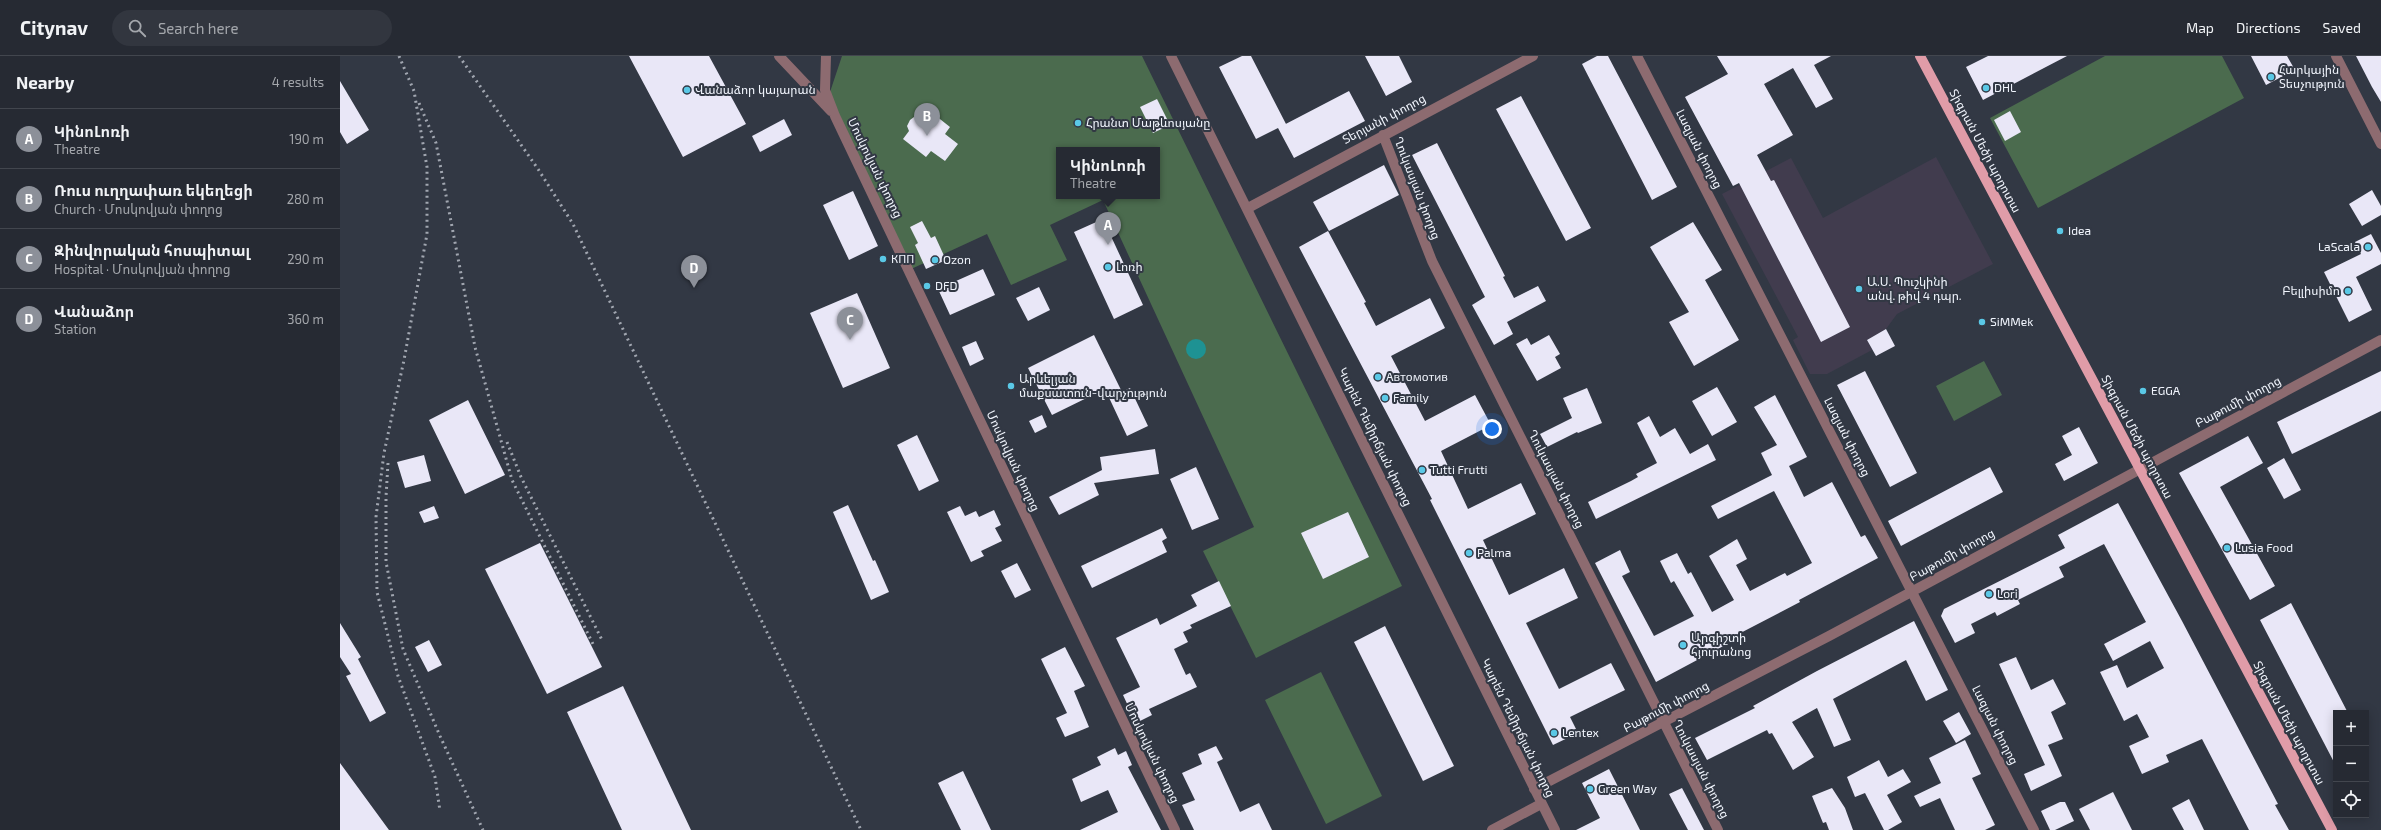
<!DOCTYPE html>
<html lang="en">
<head>
<meta charset="utf-8">
<style>
	body { margin:0; font-family:"Exo 2","Noto Sans Armenian",sans-serif; background:#32363f; color:#f1f3f6 }
	.controls { position:absolute; right:12px; bottom:12px; display:grid; overflow:hidden; border-radius:0px; box-shadow:0 2px 10px #0003 }
	.controls button { width:36px; height:36px; display:grid; place-items:center; padding:0; border:0; border-bottom:1px solid #42464e; background:#262a33; color:#f1f3f6; font:20px sans-serif }
	.you { position:absolute; left:1152px; top:373px; width:14px; height:14px; margin:-10px; border:3px solid #fff; border-radius:50%; background:#1a73e8; box-shadow:0 0 0 6px #1a73e833 }
	.badge { display:grid; place-items:center; width:26px; height:26px; border-radius:50%; background:#8c9099; color:#fff; font-size:13px; font-weight:700 }
	.pin { position:absolute; translate:-50% -33px; filter:drop-shadow(0 1px 2px #0008) }
	.pin::after { content:''; position:absolute; top:21px; width:14px; height:12px; background:inherit; clip-path:polygon(0 0,100% 0,50% 100%) }
	.popup { position:absolute; left:716px; top:91px; width:104px; height:52px; box-sizing:border-box; display:grid; place-content:center; border-radius:0px; background:#262a33; filter:drop-shadow(0 1px 3px #0005); font-size:13px; white-space:nowrap; color:#a4a7ac }
	.popup b { font-size:15px; color:#f1f3f6 }
	.popup::after { content:''; position:absolute; left:50%; top:100%; margin-left:-8px; border:8px solid transparent; border-top-color:#262a33 }
	.list { margin:0; padding:0; list-style:none }
	h2 { display:flex; justify-content:space-between; align-items:center; height:52px; margin:0; padding:0 16px; font-size:17px }
	h2 small { font-size:13px; font-weight:400; color:#a4a7ac }
	.list li { display:grid; grid-template-columns:26px 1fr auto; gap:12px; align-items:center; box-sizing:border-box; height:60px; padding:0 16px; border-top:1px solid #42464e }
	.list b { display:block; font-size:15px; white-space:nowrap }
	.list p { margin:0; font-size:13px; white-space:nowrap; color:#a4a7ac }
	.list em { font-size:13px; font-style:normal; color:#a4a7ac }
	.icon { flex:none; width:22px; height:22px; fill:none; stroke:currentColor; stroke-width:2; stroke-linecap:round; stroke-linejoin:round }
	.map { position:relative; flex:none; width:2041px; height:774px; overflow:hidden }
	header { display:flex; align-items:center; gap:24px; box-sizing:border-box; height:56px; padding:0 20px; background:#262a33; border-bottom:1px solid #42464e }
	header strong { font-size:19px }
	nav { display:flex; gap:22px; margin-inline-start:auto; font-size:14px }
	.search { width:280px; height:36px; background:#32363f; display:flex; align-items:center; gap:10px; box-sizing:border-box; padding:0 14px; border-radius:22px; color:#a4a7ac; font-size:15px }
	main { display:flex }
	aside { flex:1; background:#262a33 }
	.map>svg:first-child { display:block }
</style>
</head>
<body>
<header>
<strong>Citynav</strong>
<div class="search"><svg class="icon" aria-label="search" viewBox="0 0 24 24"><circle cx="10" cy="10" r="6"/><path d="M15 15l6 6"/></svg>Search here</div>
<nav><a>Map</a><a>Directions</a><a>Saved</a></nav>
</header>
<main>
<aside>
<h2>Nearby<small>4 results</small></h2>
<ul class="list">
<li><span class="badge">A</span><div><b>ԿինոԼոռի</b><p>Theatre</p></div><em>190 m</em></li>
<li><span class="badge">B</span><div><b>Ռուս ուղղափառ եկեղեցի</b><p>Church · Մոսկովյան փողոց</p></div><em>280 m</em></li>
<li><span class="badge">C</span><div><b>Զինվորական հոսպիտալ</b><p>Hospital · Մոսկովյան փողոց</p></div><em>290 m</em></li>
<li><span class="badge">D</span><div><b>Վանաձոր</b><p>Station</p></div><em>360 m</em></li>
</ul>
</aside>
<div class="map">
<svg width="2041" height="774" viewBox="0 0 2041 774">
	<rect width="100%" height="100%" fill="#323844"/>
	<!-- education -->
	<path fill="#413c4e" d="M 1596,101 L 1653,208 L 1557,258 L 1546,273 L 1527,284 L 1532,294 L 1487,318 L 1470,318 L 1453,284 L 1458,281 L 1382,138 L 1451,102 L 1483,162 Z"/>
	<!-- green -->
	<path fill="#4b6b4e" fill-rule="evenodd" d="M 502,0 L 802,0 L 1062,530 L 916,602 L 863,495 L 914,471 L 763,144 L 710,169 L 727,204 L 671,229 L 647,178 L 569,214 L 490,46 L 491,33 ZM 719,94 L 817,94 L 817,140 L 719,140 Z
		M 1765,0 L 1882,0 L 1904,42 L 1698,152 L 1650,62 Z
		M 1644,305 L 1662,339 L 1614,365 L 1596,330 Z
		M 981,616 L 1042,740 L 986,768 L 925,644 Z"/>
	<!-- water -->
	<path fill="#1e9293" d="M846 293a10 10 0 1 1 20 0a10 10 0 1 1-20 0Z"/>
	<!-- building -->
	<path fill="#e9e7f7" d="M 289,0 L 369,0 L 406,68 L 343,101 Z
		M 902,0 L 911,0 L 946,68 L 916,83 L 879,11 Z
		M 1025,0 L 1059,0 L 1072,26 L 1046,40 Z
		M 1257,0 L 1268,0 L 1337,131 L 1312,144 L 1242,8 Z
		M 1377,0 L 1491,0 L 1474,9 L 1493,43 L 1476,52 L 1453,12 L 1424,28 L 1453,79 L 1417,99 L 1431,125 L 1434,124 L 1510,271 L 1481,286 L 1399,127 L 1393,130 L 1345,41 L 1388,18 Z
		M 1648,0 L 1727,0 L 1643,44 L 1626,11 Z
		M 1911,0 L 1947,0 L 1955,14 L 1926,29 Z
		M 2016,0 L 2041,0 L 2041,46 L 2032,31 Z
		M 0,25 L 29,74 L 7,88 L 0,76 Z
		M 1009,35 L 1025,65 L 954,102 L 938,72 Z
		M 1181,40 L 1251,172 L 1226,185 L 1156,53 Z
		M 817,43 L 830,69 L 813,77 L 800,51 Z
		M 586,52 L 610,71 L 605,78 L 618,88 L 605,105 L 591,95 L 586,101 L 563,83 L 569,75 L 567,70 L 570,64 L 574,61 L 580,61 Z
		M 1670,55 L 1681,76 L 1665,85 L 1654,64 Z
		M 444,63 L 452,79 L 420,96 L 412,80 Z
		M 1097,87 L 1165,220 L 1163,221 L 1174,242 L 1198,230 L 1206,245 L 1167,266 L 1173,278 L 1154,289 L 1132,249 L 1145,241 L 1072,99 Z
		M 1044,109 L 1059,139 L 989,175 L 973,146 Z
		M 2032,134 L 2041,150 L 2041,159 L 2022,170 L 2009,148 Z
		M 513,135 L 538,190 L 509,204 L 483,149 Z
		M 763,163 L 803,249 L 774,263 L 734,176 Z
		M 582,165 L 591,182 L 595,180 L 606,204 L 586,213 L 575,189 L 578,187 L 570,171 Z
		M 1353,166 L 1382,214 L 1365,224 L 1399,284 L 1354,310 L 1329,266 L 1349,256 L 1310,191 Z
		M 988,175 L 1026,246 L 1024,247 L 1036,270 L 1090,242 L 1105,272 L 1051,300 L 1085,365 L 1135,339 L 1151,369 L 1101,395 L 1128,453 L 1181,427 L 1196,458 L 1143,484 L 1169,539 L 1224,512 L 1238,542 L 1186,567 L 1219,633 L 1271,607 L 1285,634 L 1230,661 L 1238,677 L 1213,689 L 1090,444 L 1092,443 L 959,191 Z
		M 2031,178 L 2041,197 L 2041,208 L 2016,221 L 2032,254 L 2009,266 L 1984,216 L 2021,198 L 2015,186 Z
		M 643,213 L 655,239 L 610,259 L 598,233 Z
		M 699,231 L 710,254 L 688,265 L 676,242 Z
		M 517,237 L 550,312 L 503,332 L 470,257 Z
		M 1546,273 L 1555,290 L 1536,300 L 1527,284 Z
		M 754,279 L 782,336 L 790,332 L 808,370 L 787,380 L 765,333 L 712,359 L 688,312 Z
		M 1209,279 L 1220,298 L 1215,301 L 1221,312 L 1197,325 L 1176,288 L 1187,282 L 1191,289 Z
		M 636,285 L 644,303 L 630,310 L 622,291 Z
		M 1525,315 L 1577,417 L 1550,431 L 1497,329 Z
		M 2041,315 L 2041,355 L 1952,398 L 1937,366 Z
		M 1377,331 L 1397,366 L 1372,380 L 1352,345 Z
		M 1247,332 L 1262,367 L 1238,377 L 1237,376 L 1207,391 L 1200,378 L 1232,362 L 1223,342 Z
		M 1435,339 L 1467,401 L 1449,410 L 1464,441 L 1492,426 L 1521,481 L 1525,479 L 1538,502 L 1459,544 L 1460,546 L 1387,584 L 1389,587 L 1316,626 L 1255,507 L 1280,494 L 1290,516 L 1282,520 L 1314,580 L 1354,560 L 1334,525 L 1331,527 L 1320,505 L 1337,497 L 1348,518 L 1351,516 L 1372,556 L 1394,544 L 1369,500 L 1397,483 L 1407,503 L 1396,509 L 1410,535 L 1445,517 L 1447,520 L 1472,507 L 1434,435 L 1378,463 L 1371,450 L 1432,419 L 1421,397 L 1437,389 L 1414,351 Z
		M 128,344 L 165,419 L 125,438 L 89,364 Z
		M 702,359 L 707,371 L 695,377 L 689,365 Z
		M 1309,360 L 1320,381 L 1335,372 L 1350,398 L 1368,388 L 1376,404 L 1256,463 L 1248,446 L 1291,425 L 1298,421 L 1296,418 L 1317,407 L 1297,367 Z
		M 1739,371 L 1758,407 L 1724,425 L 1715,408 L 1732,399 L 1722,380 Z
		M 577,379 L 599,425 L 579,435 L 557,389 Z
		M 1908,380 L 1923,407 L 1880,431 L 1935,530 L 1910,544 L 1839,417 Z
		M 815,393 L 819,418 L 754,427 L 759,439 L 719,459 L 709,441 L 762,414 L 760,401 Z
		M 84,399 L 91,425 L 65,432 L 57,406 Z
		M 1944,402 L 1961,434 L 1944,443 L 1927,412 Z
		M 856,411 L 879,463 L 852,474 L 830,423 Z
		M 1650,411 L 1663,436 L 1561,490 L 1548,465 Z
		M 1778,447 L 1842,565 L 1938,748 L 1935,749 L 1949,774 L 1909,774 L 1862,683 L 1826,699 L 1829,706 L 1802,718 L 1789,690 L 1809,681 L 1797,658 L 1784,665 L 1760,616 L 1777,609 L 1787,632 L 1824,612 L 1810,585 L 1773,605 L 1764,588 L 1806,566 L 1764,488 L 1719,511 L 1724,521 L 1678,544 L 1680,548 L 1657,560 L 1655,556 L 1631,568 L 1635,577 L 1615,587 L 1601,560 L 1604,553 L 1725,492 L 1718,479 Z
		M 508,449 L 533,505 L 535,504 L 549,536 L 531,544 L 493,456 Z
		M 94,450 L 99,462 L 84,467 L 79,456 Z
		M 620,450 L 625,460 L 636,455 L 639,461 L 654,454 L 661,469 L 655,472 L 662,485 L 641,495 L 644,500 L 631,506 L 607,456 Z
		M 1008,456 L 1029,501 L 983,523 L 961,477 Z
		M 822,472 L 827,482 L 822,485 L 827,496 L 752,532 L 741,510 Z
		M 200,487 L 262,611 L 207,638 L 145,513 Z
		M 677,507 L 691,534 L 675,542 L 661,515 Z
		M 879,525 L 891,550 L 850,569 L 852,572 L 843,576 L 848,586 L 834,593 L 846,619 L 850,617 L 857,631 L 809,653 L 812,659 L 796,667 L 783,639 L 800,631 L 776,582 L 817,562 L 820,569 L 857,550 L 851,539 Z
		M 1951,547 L 2008,657 L 1996,657 L 1996,710 L 1920,564 Z
		M 1574,565 L 1608,634 L 1586,645 L 1566,604 L 1493,643 L 1511,684 L 1494,691 L 1477,652 L 1452,666 L 1474,701 L 1453,714 L 1432,677 L 1429,678 L 1427,674 L 1367,704 L 1355,682 L 1415,652 L 1413,650 L 1477,615 Z
		M 0,567 L 21,601 L 18,603 L 46,657 L 30,666 L 6,620 L 11,618 L 0,601 Z
		M 1045,570 L 1114,710 L 1083,725 L 1014,586 Z
		M 89,584 L 102,609 L 88,616 L 75,591 Z
		M 725,591 L 745,630 L 734,635 L 749,671 L 725,681 L 716,662 L 727,657 L 701,603 Z
		M 1676,601 L 1691,634 L 1713,623 L 1726,648 L 1711,656 L 1723,683 L 1708,689 L 1722,720 L 1691,735 L 1684,718 L 1705,709 L 1659,608 Z
		M 283,630 L 351,774 L 282,774 L 227,656 Z
		M 1619,656 L 1631,678 L 1616,687 L 1603,665 Z
		M 1625,684 L 1641,718 L 1632,722 L 1655,769 L 1645,774 L 1615,774 L 1600,742 L 1580,751 L 1574,740 L 1601,727 L 1589,702 Z
		M 876,690 L 883,703 L 877,706 L 900,756 L 919,747 L 932,774 L 854,774 L 842,749 L 855,744 L 842,717 L 862,708 L 858,698 Z
		M 775,692 L 778,699 L 786,695 L 792,709 L 788,711 L 821,774 L 740,774 L 778,756 L 768,734 L 741,746 L 732,723 L 761,709 L 757,701 Z
		M 1539,704 L 1548,721 L 1563,713 L 1571,726 L 1547,739 L 1562,766 L 1548,774 L 1544,774 L 1525,737 L 1515,741 L 1507,721 Z
		M 0,707 L 49,774 L 0,774 Z
		M 1269,713 L 1300,774 L 1236,774 L 1260,762 L 1242,727 Z
		M 623,715 L 651,774 L 621,774 L 598,727 Z
		M 1342,732 L 1364,774 L 1348,774 L 1329,738 Z
		M 1492,732 L 1505,752 L 1513,774 L 1489,774 L 1486,766 L 1483,767 L 1472,740 Z
		M 1773,736 L 1792,774 L 1750,774 L 1739,753 Z
		M 1849,743 L 1864,774 L 1844,774 L 1832,752 Z
		M 1720,746 L 1725,746 L 1734,765 L 1715,774 L 1710,774 L 1701,755 Z"/>
	<g fill="none" stroke-linecap="round" stroke-linejoin="round">
		<!-- minor -->
		<path stroke="#8d6b70" stroke-width="10" d="M 439,0 L 491,55
			M 486,0 L 485,34 L 495,60 L 835,774
			M 1297,0 L 1694,774
			M 1996,0 L 2041,88
			M 1043,79 L 1092,205 L 1378,774
			M 908,152 L 1193,0
			M 1194,733 L 1489,580 L 2041,284
			M 1152,774 L 1201,748"/>
		<!-- tertiary -->
		<path stroke="#8d6b70" stroke-width="10" d="M 831,0 L 1215,774"/>
		<!-- primary -->
		<path stroke="#e09ca8" stroke-width="10" d="M 1580,0 L 1992,774"/>
		<!-- rail -->
		<path stroke="#a1a6b0" stroke-width="3" stroke-dasharray="2 4" stroke-linecap="butt" d="M 59,0 L 74,35 L 87,111 L 87,178 L 64,304 L 44,397 L 36,461 L 37,536 L 58,620 L 95,721 L 100,755
			M 119,0 L 198,113 L 233,168 L 521,774
			M 79,47 L 96,87 L 135,291 L 172,424 L 253,588
			M 167,386 L 181,421 L 262,584
			M 48,407 L 46,441 L 46,506 L 63,593 L 100,680 L 143,774"/>
	</g>
	<!-- markers -->
	<g fill="#5ac8e6" stroke="#323844" stroke-width="1.5">
		<circle cx="1931" cy="21" r="4"/>
		<circle cx="1646" cy="32" r="4"/>
		<circle cx="347" cy="34" r="4"/>
		<circle cx="738" cy="67" r="4"/>
		<circle cx="1720" cy="175" r="4"/>
		<circle cx="2028" cy="191" r="4"/>
		<circle cx="543" cy="203" r="4"/>
		<circle cx="595" cy="204" r="4"/>
		<circle cx="768" cy="211" r="4"/>
		<circle cx="587" cy="230" r="4"/>
		<circle cx="1519" cy="233" r="4"/>
		<circle cx="2008" cy="235" r="4"/>
		<circle cx="1642" cy="266" r="4"/>
		<circle cx="1038" cy="321" r="4"/>
		<circle cx="671" cy="330" r="4"/>
		<circle cx="1803" cy="335" r="4"/>
		<circle cx="1045" cy="342" r="4"/>
		<circle cx="1082" cy="414" r="4"/>
		<circle cx="1887" cy="492" r="4"/>
		<circle cx="1129" cy="497" r="4"/>
		<circle cx="1649" cy="538" r="4"/>
		<circle cx="1343" cy="589" r="4"/>
		<circle cx="1214" cy="677" r="4"/>
		<circle cx="1250" cy="733" r="4"/>
	</g>
	<g text-anchor="middle" stroke-width="4" stroke-linejoin="round" paint-order="stroke">
		<!-- poi labels -->
		<g font-size="12" fill="#f1f5fd" stroke="#323844" text-anchor="start">
			<text x="1939" y="18">Հարկային<tspan x="1939" dy="14">Տեսչություն</tspan></text>
			<text x="1654" y="36">DHL</text>
			<text x="355" y="38">Վանաձոր կայարան</text>
			<text x="746" y="71">Հրանտ Մաթևոսյանը</text>
			<text x="1728" y="179">Idea</text>
			<text x="2020" y="195" text-anchor="end">LaScala</text>
			<text x="551" y="207">КПП</text>
			<text x="603" y="208">Ozon</text>
			<text x="776" y="215">Լոռի</text>
			<text x="1527" y="230">Ա.Ս. Պուշկինի<tspan x="1527" dy="14">անվ. թիվ 4 դպր.</tspan></text>
			<text x="595" y="234">DFD</text>
			<text x="2000" y="239" text-anchor="end">Բելլիսիմո</text>
			<text x="1650" y="270">SiMMek</text>
			<text x="1046" y="325">Автомотив</text>
			<text x="679" y="327">Արևելյան<tspan x="679" dy="14">մաքսատուն-վարչություն</tspan></text>
			<text x="1811" y="339">EGGA</text>
			<text x="1053" y="346">Family</text>
			<text x="1090" y="418">Tutti Frutti</text>
			<text x="1895" y="496">Lusia Food</text>
			<text x="1137" y="501">Palma</text>
			<text x="1657" y="542">Lori</text>
			<text x="1351" y="586">Արգիշտի<tspan x="1351" dy="14">հյուրանոց</tspan></text>
			<text x="1222" y="681">Lentex</text>
			<text x="1258" y="737">Green Way</text>
		</g>
		<!-- street labels -->
		<g font-size="12" fill="#f1f5fd" stroke="#323844">
			<text transform="translate(1044 63) rotate(-28)" y="4">Տերյանի փողոց</text>
			<text transform="translate(1359 93) rotate(63)" y="4">Լազյան փողոց</text>
			<text transform="translate(1645 95) rotate(62)" y="4">Տիգրան Մեծի պողոտա</text>
			<text transform="translate(535 112) rotate(64)" y="4">Մոսկովյան փողոց</text>
			<text transform="translate(1077 132) rotate(69)" y="4">Ղուկասյան փողոց</text>
			<text transform="translate(1898 346) rotate(-28)" y="4">Բաթումի փողոց</text>
			<text transform="translate(1035 381) rotate(64)" y="4">Կարեն Դեմիրճյան փողոց</text>
			<text transform="translate(1507 381) rotate(63)" y="4">Լազյան փողոց</text>
			<text transform="translate(1797 381) rotate(62)" y="4">Տիգրան Մեծի պողոտա</text>
			<text transform="translate(673 405) rotate(65)" y="4">Մոսկովյան փողոց</text>
			<text transform="translate(1216 423) rotate(63)" y="4">Ղուկասյան փողոց</text>
			<text transform="translate(1612 499) rotate(-29)" y="4">Բաթումի փողոց</text>
			<text transform="translate(1326 651) rotate(-28)" y="4">Բաթումի փողոց</text>
			<text transform="translate(1949 667) rotate(62)" y="4">Տիգրան Մեծի պողոտա</text>
			<text transform="translate(1655 669) rotate(63)" y="4">Լազյան փողոց</text>
			<text transform="translate(1178 672) rotate(64)" y="4">Կարեն Դեմիրճյան փողոց</text>
			<text transform="translate(812 697) rotate(64)" y="4">Մոսկովյան փողոց</text>
			<text transform="translate(1361 713) rotate(63)" y="4">Ղուկասյան փողոց</text>
		</g>
	</g>
</svg>
<div class="controls">
<button>+</button>
<button>−</button>
<button><svg class="icon" aria-label="locate" viewBox="0 0 24 24"><circle cx="12" cy="12" r="6"/><path d="M12 2v4M12 18v4M2 12h4M18 12h4"/></svg></button>
</div>
<div class="you"></div>
<div class="pin badge" style="left:768px;top:189px">A</div>
<div class="popup"><b>ԿինոԼոռի</b>Theatre</div>
<div class="pin badge" style="left:587px;top:80px">B</div>
<div class="pin badge" style="left:510px;top:284px">C</div>
<div class="pin badge" style="left:354px;top:232px">D</div>
</div>
</main>
</body>
</html>
